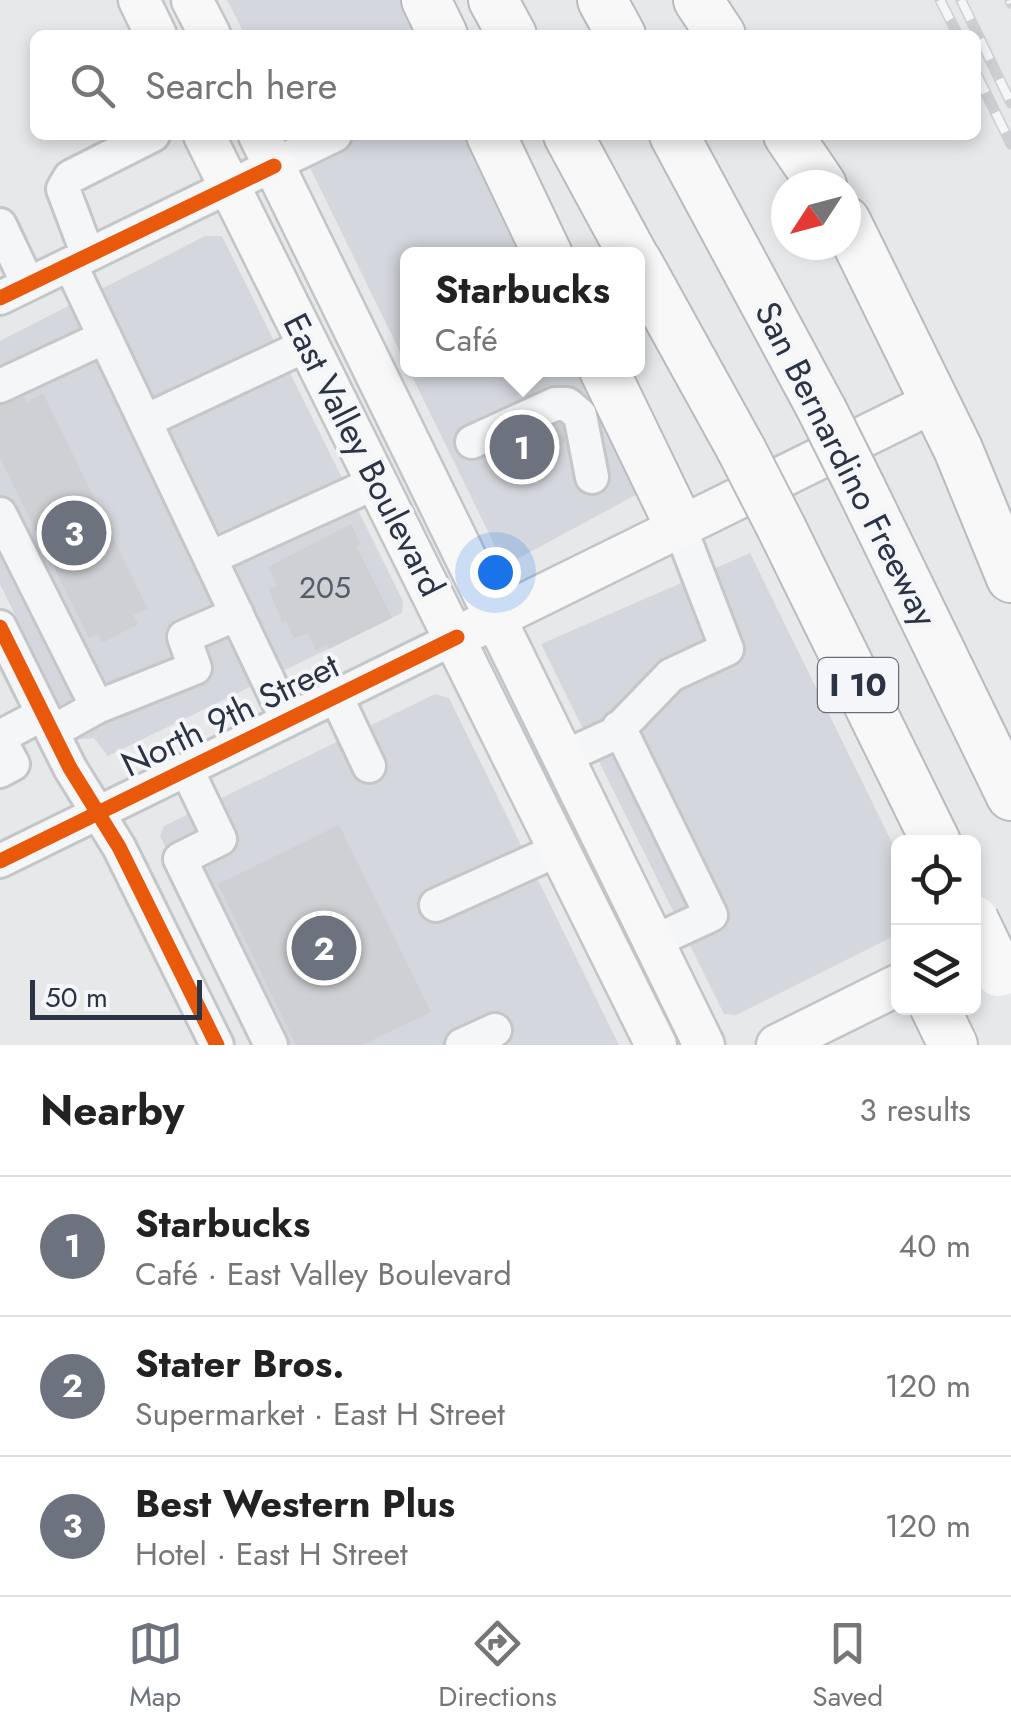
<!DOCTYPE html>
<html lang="en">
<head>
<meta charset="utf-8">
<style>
	body { margin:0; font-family:Jost,sans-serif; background:#f6f6f6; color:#222 }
	.controls { position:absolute; right:30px; bottom:30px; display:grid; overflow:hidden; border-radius:15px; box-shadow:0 5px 15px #0003 }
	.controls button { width:90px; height:90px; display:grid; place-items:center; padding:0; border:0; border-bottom:2px solid #e0e0e0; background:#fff; color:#222; font:50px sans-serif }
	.compass { position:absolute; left:771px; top:170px; width:90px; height:90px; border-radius:50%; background:#fff; box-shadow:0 5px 15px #0003; rotate:234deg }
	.scale { position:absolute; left:30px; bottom:25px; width:172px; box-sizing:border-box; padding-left:10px; border:5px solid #2b3445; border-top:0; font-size:28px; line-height:35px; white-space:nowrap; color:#2b3445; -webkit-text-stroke:8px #f4f6f9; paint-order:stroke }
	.you { position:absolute; left:495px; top:572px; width:35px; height:35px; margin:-25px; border:8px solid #fff; border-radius:50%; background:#1a73e8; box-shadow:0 0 0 15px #1a73e833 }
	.badge { display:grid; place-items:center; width:65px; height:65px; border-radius:50%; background:#6c737f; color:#fff; font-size:32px; font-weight:700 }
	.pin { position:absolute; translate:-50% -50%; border:5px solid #fff; box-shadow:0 2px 10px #0006 }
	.popup { position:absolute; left:400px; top:247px; width:245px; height:130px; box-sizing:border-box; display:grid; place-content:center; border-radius:15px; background:#fff; filter:drop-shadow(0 2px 8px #0005); font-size:32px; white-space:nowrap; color:#767676 }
	.popup b { font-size:38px; color:#222 }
	.popup::after { content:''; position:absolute; left:50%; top:100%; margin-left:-20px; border:20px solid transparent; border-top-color:#fff }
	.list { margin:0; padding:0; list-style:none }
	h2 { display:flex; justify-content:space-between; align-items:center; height:130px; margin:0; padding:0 40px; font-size:42px }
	h2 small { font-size:32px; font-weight:400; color:#767676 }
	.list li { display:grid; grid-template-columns:65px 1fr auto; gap:30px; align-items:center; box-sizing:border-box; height:140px; padding:0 40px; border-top:2px solid #e0e0e0 }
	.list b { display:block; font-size:38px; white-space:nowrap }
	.list p { margin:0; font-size:32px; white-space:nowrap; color:#767676 }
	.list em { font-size:32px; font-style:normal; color:#767676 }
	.icon { flex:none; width:55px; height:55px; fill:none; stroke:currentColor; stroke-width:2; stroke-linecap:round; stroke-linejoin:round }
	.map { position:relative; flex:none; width:1011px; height:1045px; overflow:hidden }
	.search { position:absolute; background:#fff; box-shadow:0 5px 15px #0003; left:30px; right:30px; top:30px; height:110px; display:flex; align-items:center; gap:25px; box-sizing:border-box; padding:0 35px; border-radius:15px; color:#767676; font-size:38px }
	.sheet { height:550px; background:#fff }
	nav { display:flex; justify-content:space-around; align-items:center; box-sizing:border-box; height:140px; border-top:2px solid #e0e0e0; background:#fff; font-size:28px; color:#767676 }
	nav a { display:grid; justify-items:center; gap:5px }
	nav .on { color:#6c737f }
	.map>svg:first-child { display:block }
</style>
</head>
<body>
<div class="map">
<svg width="1011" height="1045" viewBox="0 0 1011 1045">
	<rect width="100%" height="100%" fill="#e6e8ea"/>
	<!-- built -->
	<path fill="#d4d7dd" d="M 227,0 L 408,0 L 425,35 L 245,35 Z
		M 294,135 L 472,135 L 529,254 L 407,255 L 407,366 Z
		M 205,236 L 222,236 L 403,601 L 402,613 L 108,756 L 94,738 L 76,740 L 0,584 L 0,341 Z
		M 409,370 L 583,370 L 641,492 L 510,563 L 501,558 Z
		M 750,553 L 898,855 L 898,934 L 736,1015 L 724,1014 L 541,644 Z
		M 435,694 L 449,698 L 619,1045 L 262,1045 L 160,836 L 164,826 Z"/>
	<!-- building -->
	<path fill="#ced0d3" d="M 21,390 L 27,402 L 43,393 L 148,609 L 133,615 L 138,624 L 102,643 L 98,634 L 89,638 L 0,458 L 0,400 Z
		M 558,410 L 573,439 L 552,449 L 555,455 L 503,480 L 486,445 Z
		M 351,524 L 361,545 L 356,546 L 392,618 L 329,649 L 328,644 L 316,650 L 308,634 L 294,638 L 286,621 L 282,623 L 269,589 L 277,586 L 268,567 Z
		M 339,825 L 431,1012 L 362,1045 L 296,1045 L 218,884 Z"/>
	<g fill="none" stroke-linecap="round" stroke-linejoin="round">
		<!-- minor casing -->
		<g stroke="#c4c6c8" stroke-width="38">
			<path id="minor" d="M 0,225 L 28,284
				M 88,255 L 63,189 L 70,177 L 153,135
				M 70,264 L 287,720
				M 0,298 L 335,135
				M 0,386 L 105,337
				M 145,421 L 307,345
				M 472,442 L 555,404 L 567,404 L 580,415 L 592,477
				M 0,514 L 97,707
				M 210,558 L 377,482
				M 0,627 L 70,768 L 119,847 L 217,1045
				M 336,696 L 369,766
				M 619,727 L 711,915 L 655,941
				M 52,732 L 97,707 L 195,668 L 184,637 L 237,614
				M 0,737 L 43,714
				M 0,740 L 13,764 L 0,771
				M 566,756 L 614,734 L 671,675 L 727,649 L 679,525
				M 187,770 L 220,839 L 180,859 L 271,1045
				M 0,861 L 457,637
				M 436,905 L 560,849
				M 462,1045 L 495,1030"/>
		</g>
		<!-- major casing -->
		<g stroke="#c2c5c8" stroke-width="45">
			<path id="major" d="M 139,0 L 156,35
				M 192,0 L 210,35
				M 204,135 L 656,1045
				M 259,135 L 704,1045
				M 475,628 L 934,402
				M 777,1045 L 898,985"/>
		</g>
		<!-- highway casing -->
		<g stroke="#b8bbbf" stroke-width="52">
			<path id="highway" d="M 426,0 L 443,35
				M 493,0 L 512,35
				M 602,0 L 621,35
				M 698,0 L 721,35
				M 491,135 L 548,255
				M 568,135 L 633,255
				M 674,135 L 822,410
				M 788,135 L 822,185
				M 846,221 L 958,449 L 1011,578
				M 637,261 L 741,449
				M 604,370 L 679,525
				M 861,488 L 1011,796
				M 781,527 L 936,842
				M 935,1008 L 953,1045"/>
		</g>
		<!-- minor -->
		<use href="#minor" stroke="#f5f6f7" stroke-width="32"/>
		<!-- major -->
		<use href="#major" stroke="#f8f8f8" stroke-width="40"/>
		<!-- highway -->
		<use href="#highway" stroke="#f8f8f8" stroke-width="48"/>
		<!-- rail casing -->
		<g stroke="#cecfd2" stroke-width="11">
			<path id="rail" d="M 940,0 L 958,35
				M 961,0 L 1011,103
				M 1010,0 L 1011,3
				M 976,73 L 1011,144"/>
		</g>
		<!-- rail -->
		<use href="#rail" stroke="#f4f6f9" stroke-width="8" stroke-dasharray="22" stroke-linecap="butt"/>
		<!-- highway-bridge casing -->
		<g stroke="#b8bbbf" stroke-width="52" stroke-linecap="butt">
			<path id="highway-bridge" d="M 822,410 L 861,488
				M 741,449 L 781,527
				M 974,920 L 999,972"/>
		</g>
		<!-- highway-bridge -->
		<use href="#highway-bridge" stroke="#f8f8f8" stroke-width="48"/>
		<!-- cycleway casing -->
		<g stroke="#f4f6f9" stroke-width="21">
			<path id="cycleway" d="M 0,298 L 274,166
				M 0,627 L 70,768 L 119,847 L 217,1045
				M 0,861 L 457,637"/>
		</g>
		<!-- cycleway -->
		<use href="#cycleway" stroke="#e8590c" stroke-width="15"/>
	</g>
	<g text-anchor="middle" stroke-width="8" stroke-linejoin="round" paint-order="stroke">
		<!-- number labels -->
		<g font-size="30" fill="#545c69">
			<text x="325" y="598">205</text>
		</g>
		<!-- shield labels -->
		<rect fill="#f4f6f9" stroke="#676e7b" stroke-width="2.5" x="818" y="658" width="80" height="54" rx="8"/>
		<g font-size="32" font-weight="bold" fill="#2b3445">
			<text x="858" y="696">I 10</text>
		</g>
		<!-- street labels -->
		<g font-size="35" fill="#2b3445" stroke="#f4f6f9">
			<text transform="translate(364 455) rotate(63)" y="12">East Valley Boulevard</text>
			<text transform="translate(846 464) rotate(63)" y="12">San Bernardino Freeway</text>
			<text transform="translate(230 715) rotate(-26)" y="12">North 9th Street</text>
		</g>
	</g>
</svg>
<div class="controls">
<button><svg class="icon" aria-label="locate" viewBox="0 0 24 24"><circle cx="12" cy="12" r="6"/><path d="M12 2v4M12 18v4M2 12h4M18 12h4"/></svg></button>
<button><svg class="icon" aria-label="layers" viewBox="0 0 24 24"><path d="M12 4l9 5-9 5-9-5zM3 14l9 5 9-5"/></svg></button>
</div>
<svg class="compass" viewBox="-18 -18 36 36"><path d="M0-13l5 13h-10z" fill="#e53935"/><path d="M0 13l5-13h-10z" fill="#767676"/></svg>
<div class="scale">50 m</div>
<div class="you"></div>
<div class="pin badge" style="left:522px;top:447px">1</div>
<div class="popup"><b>Starbucks</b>Café</div>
<div class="pin badge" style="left:324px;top:948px">2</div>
<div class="pin badge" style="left:74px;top:533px">3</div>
<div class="search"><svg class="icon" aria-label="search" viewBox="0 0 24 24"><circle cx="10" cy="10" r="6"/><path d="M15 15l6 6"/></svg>Search here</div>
</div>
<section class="sheet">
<h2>Nearby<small>3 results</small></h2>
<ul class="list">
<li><span class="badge">1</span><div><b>Starbucks</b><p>Café · East Valley Boulevard</p></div><em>40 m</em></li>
<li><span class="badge">2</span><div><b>Stater Bros.</b><p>Supermarket · East H Street</p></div><em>120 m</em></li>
<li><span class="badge">3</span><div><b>Best Western Plus</b><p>Hotel · East H Street</p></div><em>120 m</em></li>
</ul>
</section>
<nav>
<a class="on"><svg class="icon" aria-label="map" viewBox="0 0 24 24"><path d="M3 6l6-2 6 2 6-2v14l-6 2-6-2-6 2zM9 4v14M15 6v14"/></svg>Map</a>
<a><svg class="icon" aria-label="directions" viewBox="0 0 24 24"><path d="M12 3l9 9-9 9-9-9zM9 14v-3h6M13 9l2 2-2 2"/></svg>Directions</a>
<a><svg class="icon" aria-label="saved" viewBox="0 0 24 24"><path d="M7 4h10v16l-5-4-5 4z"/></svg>Saved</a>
</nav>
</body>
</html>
